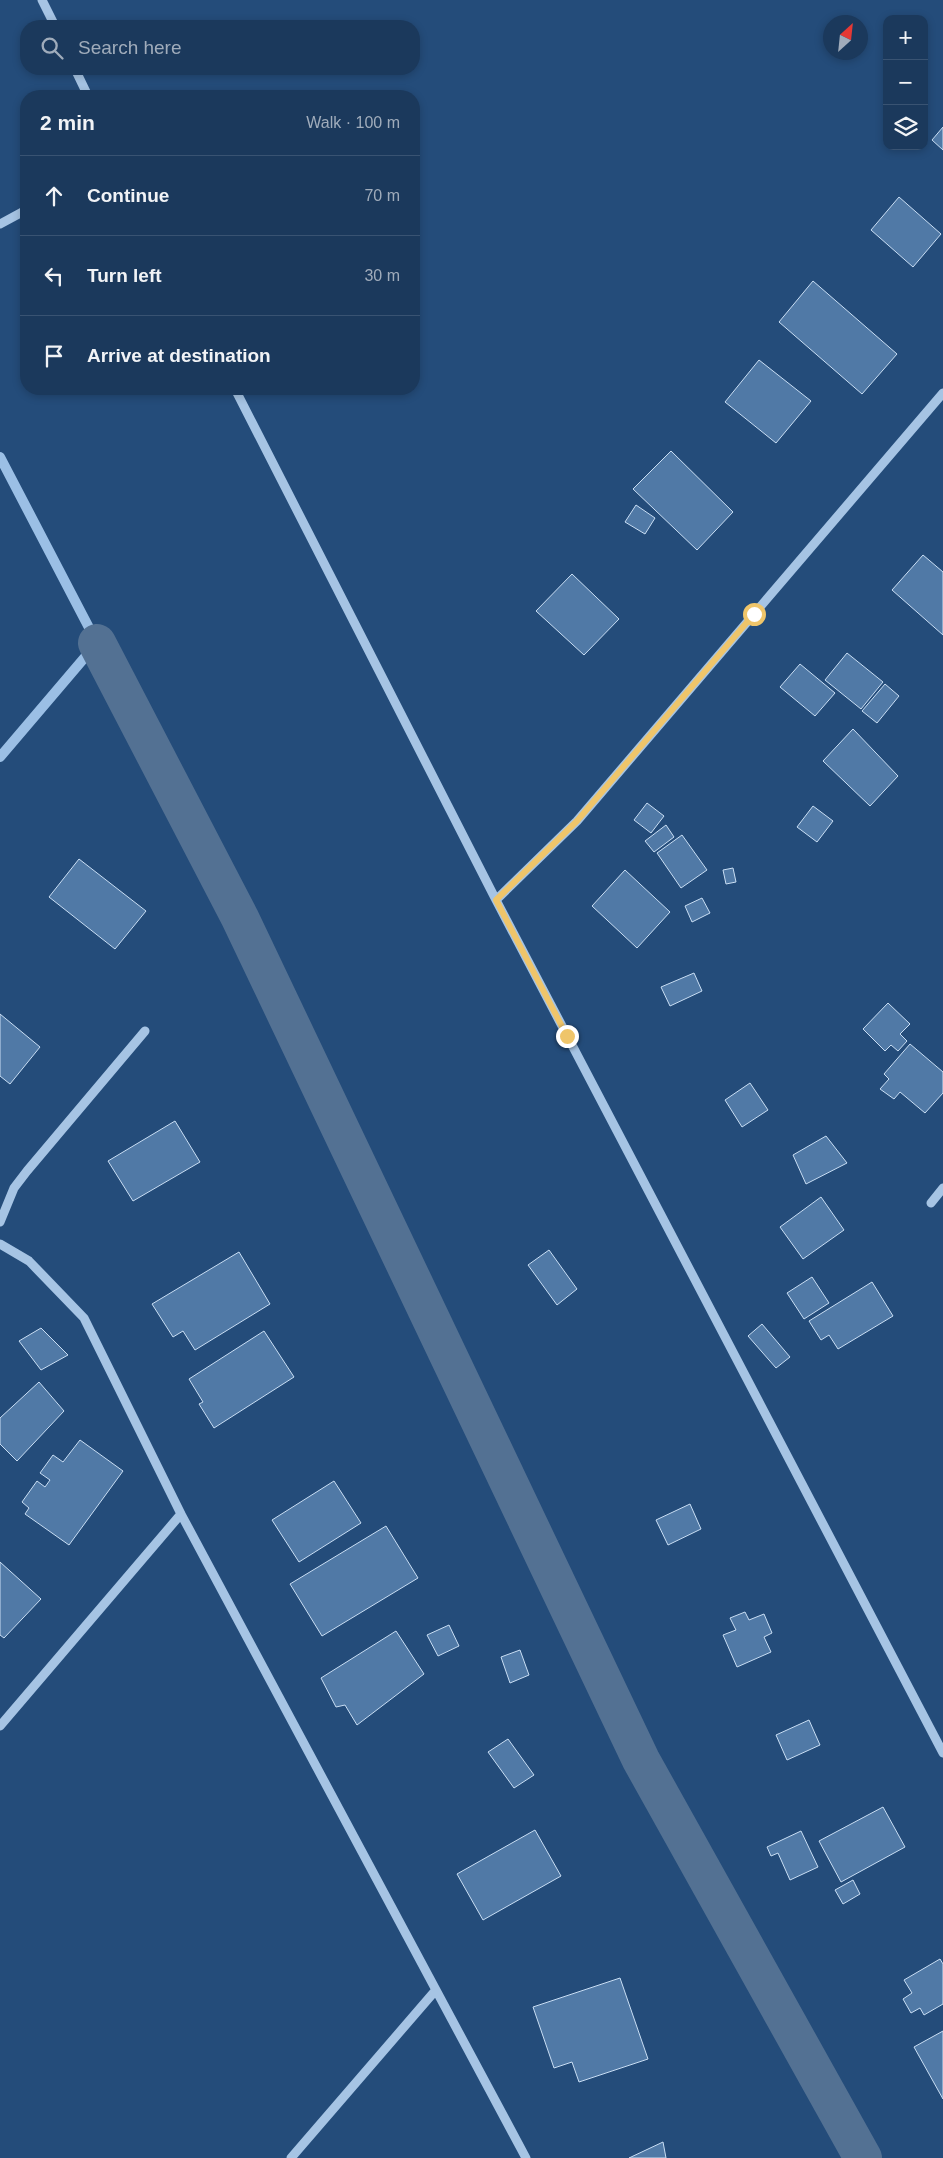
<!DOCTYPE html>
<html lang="en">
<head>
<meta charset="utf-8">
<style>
	body { margin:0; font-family:Helvetica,sans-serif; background:#284465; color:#f1f3f6 }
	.controls { position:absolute; right:15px; top:15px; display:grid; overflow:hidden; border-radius:10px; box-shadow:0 2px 8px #0003 }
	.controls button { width:45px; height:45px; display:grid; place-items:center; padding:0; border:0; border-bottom:1px solid #395372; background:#1b395c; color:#f1f3f6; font:25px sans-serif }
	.compass { position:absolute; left:823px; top:15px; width:45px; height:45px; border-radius:50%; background:#1b395c; box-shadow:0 2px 8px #0003; rotate:27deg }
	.stop { position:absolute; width:15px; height:15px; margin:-11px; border:4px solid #efc56a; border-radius:50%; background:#fff }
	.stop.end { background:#efc56a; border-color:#fff; box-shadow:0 1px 5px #0008 }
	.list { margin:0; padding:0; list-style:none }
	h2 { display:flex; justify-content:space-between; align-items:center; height:65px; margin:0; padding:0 20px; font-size:21px }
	h2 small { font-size:16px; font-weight:400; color:#a0acbb }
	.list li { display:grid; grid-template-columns:32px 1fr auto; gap:15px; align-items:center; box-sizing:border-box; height:80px; padding:0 20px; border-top:1px solid #395372 }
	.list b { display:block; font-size:19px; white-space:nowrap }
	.list em { font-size:16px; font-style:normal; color:#a0acbb }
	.icon { flex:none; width:28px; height:28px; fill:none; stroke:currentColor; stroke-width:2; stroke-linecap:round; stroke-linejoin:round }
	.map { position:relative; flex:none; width:943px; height:2158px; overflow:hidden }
	.search { position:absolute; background:#1b395c; box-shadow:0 2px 8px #0003; left:20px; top:20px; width:400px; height:55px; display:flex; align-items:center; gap:12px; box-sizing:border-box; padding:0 18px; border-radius:20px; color:#a0acbb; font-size:19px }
	.panel { position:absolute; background:#1b395c; box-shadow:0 2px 8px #0003; left:20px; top:90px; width:400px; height:305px; border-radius:20px }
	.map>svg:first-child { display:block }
</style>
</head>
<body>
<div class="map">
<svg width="943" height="2158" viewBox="0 0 943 2158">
	<rect width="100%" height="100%" fill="#244c7a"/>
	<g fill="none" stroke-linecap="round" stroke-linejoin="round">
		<!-- stream -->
		<path stroke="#9bbfe5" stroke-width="10" d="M 0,457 L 97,643 L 0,757"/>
		<!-- canal -->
		<path stroke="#537193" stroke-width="38" d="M 97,643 L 240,918 L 641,1760 L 863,2158"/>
	</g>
	<!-- building -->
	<path fill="#5079a6" stroke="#c9def4" d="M 943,127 L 943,150 L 932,140 Z
		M 899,197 L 941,234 L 913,267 L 871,230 Z
		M 813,281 L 897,354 L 862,394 L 779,322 Z
		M 759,360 L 811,401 L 776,443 L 725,402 Z
		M 671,451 L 733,512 L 697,550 L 633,489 Z
		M 636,505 L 655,518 L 645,534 L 625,522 Z
		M 923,555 L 943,572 L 943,635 L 892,590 Z
		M 572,574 L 619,619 L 584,655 L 536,611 Z
		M 847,653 L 883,682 L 861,709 L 825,680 Z
		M 800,664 L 835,693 L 815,716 L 780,687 Z
		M 885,684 L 899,696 L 877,723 L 862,711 Z
		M 853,729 L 898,776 L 870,806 L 823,761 Z
		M 647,803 L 664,816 L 651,833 L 634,820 Z
		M 813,806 L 833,821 L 817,842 L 797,827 Z
		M 666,825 L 674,837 L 654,852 L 645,841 Z
		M 682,835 L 707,870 L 681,888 L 657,853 Z
		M 79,859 L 146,911 L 115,949 L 49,897 Z
		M 733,868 L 736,882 L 726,884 L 723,870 Z
		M 625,870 L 670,912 L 637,948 L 592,906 Z
		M 702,898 L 710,913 L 692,922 L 685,906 Z
		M 694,973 L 702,991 L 670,1006 L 661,987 Z
		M 888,1003 L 910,1024 L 900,1034 L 907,1041 L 898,1051 L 891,1045 L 885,1051 L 863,1029 Z
		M 0,1014 L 40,1047 L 10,1084 L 0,1076 Z
		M 910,1044 L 943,1072 L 943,1093 L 925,1113 L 900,1092 L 894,1099 L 880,1089 L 889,1079 L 884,1074 Z
		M 750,1083 L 768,1110 L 742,1127 L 725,1100 Z
		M 175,1121 L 200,1162 L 133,1201 L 108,1161 Z
		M 826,1136 L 847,1163 L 806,1184 L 793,1155 Z
		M 821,1197 L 844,1230 L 803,1259 L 780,1227 Z
		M 549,1250 L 577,1289 L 557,1305 L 528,1265 Z
		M 239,1252 L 270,1304 L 195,1350 L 183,1331 L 173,1337 L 152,1304 Z
		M 812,1277 L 829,1303 L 804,1319 L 787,1293 Z
		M 872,1282 L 893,1316 L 838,1349 L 829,1335 L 821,1340 L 809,1321 Z
		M 762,1324 L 790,1357 L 776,1368 L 748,1336 Z
		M 41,1328 L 68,1355 L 41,1370 L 19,1341 Z
		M 264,1331 L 294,1377 L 214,1428 L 199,1404 L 203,1402 L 189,1379 Z
		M 39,1382 L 64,1411 L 17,1461 L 0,1444 L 0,1418 Z
		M 80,1440 L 123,1471 L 69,1545 L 25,1514 L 29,1508 L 22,1502 L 37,1481 L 45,1487 L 50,1480 L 40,1473 L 53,1455 L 63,1462 Z
		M 334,1481 L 361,1523 L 299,1562 L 272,1520 Z
		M 690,1504 L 701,1529 L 668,1545 L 656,1520 Z
		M 386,1526 L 418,1578 L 322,1636 L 290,1584 Z
		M 0,1562 L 41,1599 L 4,1638 L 0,1635 Z
		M 745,1612 L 749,1620 L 764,1614 L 772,1633 L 764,1637 L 771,1652 L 737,1667 L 723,1635 L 736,1630 L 730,1618 Z
		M 449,1625 L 459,1646 L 438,1656 L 427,1635 Z
		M 396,1631 L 424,1674 L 357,1725 L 345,1705 L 336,1707 L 321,1678 Z
		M 520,1650 L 529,1675 L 510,1683 L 501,1657 Z
		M 809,1720 L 820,1745 L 787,1760 L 776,1735 Z
		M 508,1739 L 534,1775 L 514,1788 L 488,1752 Z
		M 883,1807 L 905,1847 L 841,1882 L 819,1841 Z
		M 535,1830 L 561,1876 L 483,1920 L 457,1874 Z
		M 801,1831 L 818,1867 L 790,1880 L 778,1853 L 771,1856 L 767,1847 Z
		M 853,1880 L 860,1894 L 843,1904 L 835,1890 Z
		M 940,1959 L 943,1964 L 943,2004 L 924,2015 L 920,2008 L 911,2013 L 903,1999 L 912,1993 L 904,1980 Z
		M 620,1978 L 648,2059 L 579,2082 L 572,2062 L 554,2068 L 533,2007 Z
		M 943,2031 L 943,2099 L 914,2047 Z
		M 663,2142 L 666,2158 L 629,2158 Z"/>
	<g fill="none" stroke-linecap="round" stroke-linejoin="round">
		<!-- minor -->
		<path stroke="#a6c4e4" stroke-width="9" d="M 42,0 L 55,26
			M 75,69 L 88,96
			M 0,224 L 26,210
			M 235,389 L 496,900 L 943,1753
			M 496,900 L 577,821 L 943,393
			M 931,1203 L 943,1188
			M 0,1222 L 14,1188 L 27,1171 L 145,1031
			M 0,1244 L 29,1261 L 84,1318 L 181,1514 L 526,2158
			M 0,1726 L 181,1514
			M 291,2158 L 435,1991"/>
	</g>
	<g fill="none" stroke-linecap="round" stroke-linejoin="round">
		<!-- route -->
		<path stroke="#efc56a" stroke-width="6" d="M 567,1036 L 496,900 L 577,821 L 754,614"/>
	</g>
</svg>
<div class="controls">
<button>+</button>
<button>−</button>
<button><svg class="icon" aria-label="layers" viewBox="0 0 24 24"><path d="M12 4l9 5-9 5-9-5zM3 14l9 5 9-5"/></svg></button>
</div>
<svg class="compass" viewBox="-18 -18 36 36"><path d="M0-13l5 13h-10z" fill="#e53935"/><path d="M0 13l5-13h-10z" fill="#a0acbb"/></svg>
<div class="stop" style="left:754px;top:614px"></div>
<div class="stop end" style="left:567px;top:1036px"></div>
<div class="search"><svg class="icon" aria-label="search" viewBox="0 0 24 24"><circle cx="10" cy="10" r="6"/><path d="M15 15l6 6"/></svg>Search here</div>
<section class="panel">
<h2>2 min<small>Walk · 100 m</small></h2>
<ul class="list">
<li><svg class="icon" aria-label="ahead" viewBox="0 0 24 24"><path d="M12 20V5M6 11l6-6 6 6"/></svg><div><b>Continue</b></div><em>70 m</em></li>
<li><svg class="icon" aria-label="left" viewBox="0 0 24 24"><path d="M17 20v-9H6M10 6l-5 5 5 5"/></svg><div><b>Turn left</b></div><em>30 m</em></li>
<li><svg class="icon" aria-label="arrive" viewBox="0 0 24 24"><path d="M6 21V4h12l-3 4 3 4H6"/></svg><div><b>Arrive at destination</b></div></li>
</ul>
</section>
</div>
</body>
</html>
